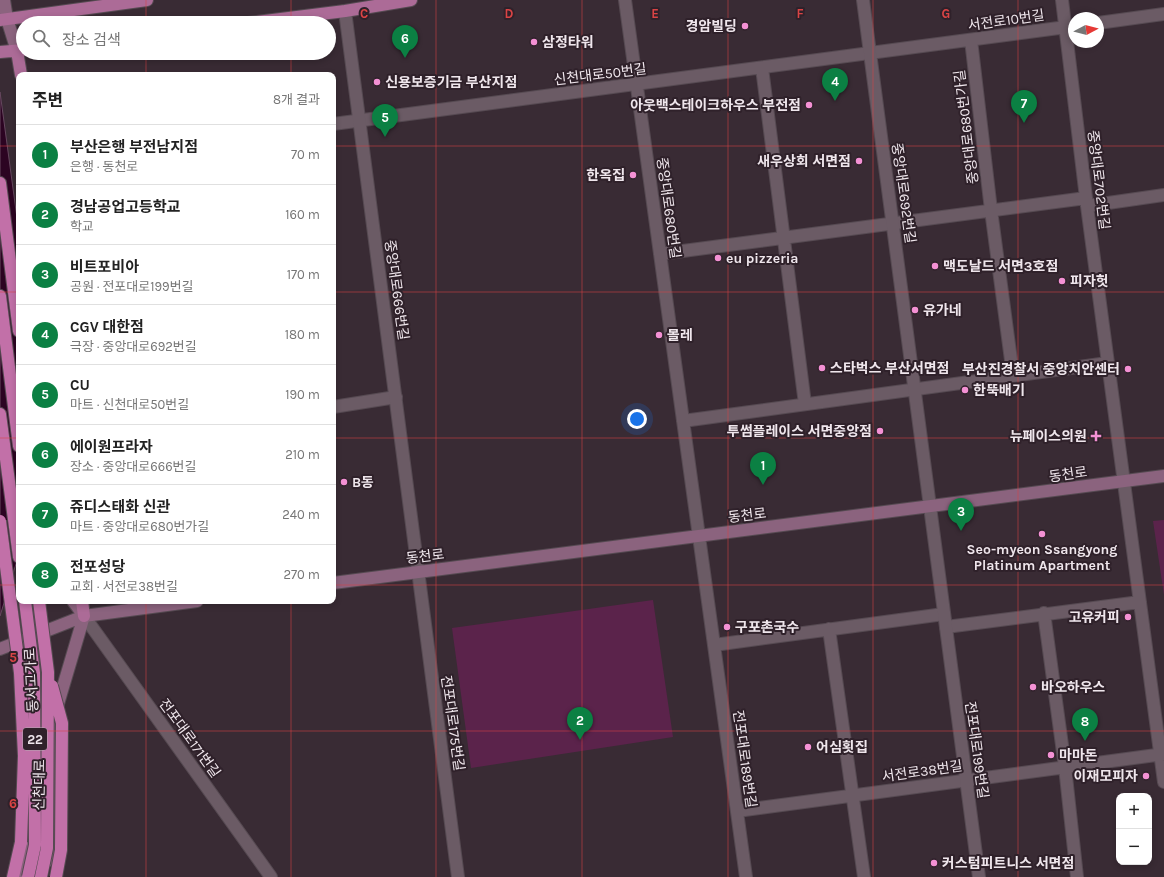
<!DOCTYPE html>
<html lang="ko">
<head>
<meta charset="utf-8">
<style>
	body { margin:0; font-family:Karla,"Noto Sans KR",sans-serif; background:#f2f2f2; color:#222 }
	.controls { position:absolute; right:12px; bottom:12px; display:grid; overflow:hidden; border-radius:8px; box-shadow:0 2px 6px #0003 }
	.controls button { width:36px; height:36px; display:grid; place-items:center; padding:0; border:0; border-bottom:1px solid #e0e0e0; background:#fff; color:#222; font:20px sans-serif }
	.compass { position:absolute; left:1068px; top:12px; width:36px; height:36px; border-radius:50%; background:#fff; box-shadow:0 2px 6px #0003; rotate:83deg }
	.you { position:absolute; left:637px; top:419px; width:14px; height:14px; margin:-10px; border:3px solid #fff; border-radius:50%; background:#1a73e8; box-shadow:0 0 0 6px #1a73e833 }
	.badge { display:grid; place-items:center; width:26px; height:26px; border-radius:50%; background:#0b8043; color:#fff; font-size:13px; font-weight:700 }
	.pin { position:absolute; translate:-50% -33px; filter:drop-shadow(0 1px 2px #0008) }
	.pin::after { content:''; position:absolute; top:21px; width:14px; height:12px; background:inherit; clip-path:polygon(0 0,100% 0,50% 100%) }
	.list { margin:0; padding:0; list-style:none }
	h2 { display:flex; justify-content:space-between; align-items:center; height:52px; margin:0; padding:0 16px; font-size:17px }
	h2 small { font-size:13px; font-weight:400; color:#767676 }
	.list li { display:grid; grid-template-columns:26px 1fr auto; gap:12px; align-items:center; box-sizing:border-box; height:60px; padding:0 16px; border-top:1px solid #e0e0e0 }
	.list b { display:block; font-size:15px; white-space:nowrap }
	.list p { margin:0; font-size:13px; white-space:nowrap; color:#767676 }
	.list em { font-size:13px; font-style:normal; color:#767676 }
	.icon { flex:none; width:22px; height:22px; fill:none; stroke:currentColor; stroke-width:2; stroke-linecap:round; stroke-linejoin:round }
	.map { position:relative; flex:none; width:1164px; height:877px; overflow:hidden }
	.search { position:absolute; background:#fff; box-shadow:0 2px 6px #0003; left:16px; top:16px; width:320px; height:44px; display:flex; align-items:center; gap:10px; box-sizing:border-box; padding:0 14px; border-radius:22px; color:#767676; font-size:15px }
	.panel { position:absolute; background:#fff; box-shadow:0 2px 6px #0003; left:16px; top:72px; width:320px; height:532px; border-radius:8px }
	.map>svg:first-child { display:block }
</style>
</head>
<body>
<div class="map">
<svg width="1164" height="877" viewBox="0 0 1164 877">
	<rect width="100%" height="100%" fill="#392b34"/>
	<!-- green -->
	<path fill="#5b234b" d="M 1164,520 L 1164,595 L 1153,521 Z
		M 653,600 L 673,737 L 471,768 L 452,628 Z"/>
	<!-- water -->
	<path fill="#2c0422" stroke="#66485f" d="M 0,92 L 19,233 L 19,554 L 0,616 Z"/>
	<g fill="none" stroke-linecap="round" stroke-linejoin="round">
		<!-- minor casing -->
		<g stroke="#564a52" stroke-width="14">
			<path id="minor" d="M 625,0 L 746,877
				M 1062,0 L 1087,206 L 1164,782
				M 1098,23 L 1164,14
				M 971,40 L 991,210 L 1013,375
				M 762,68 L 805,404
				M 333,124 L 1074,26
				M 1087,206 L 1164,195
				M 660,254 L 1086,198
				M 333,407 L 396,397
				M 683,421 L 1108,363
				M 1044,613 L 1065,767 L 1077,877
				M 946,627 L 1140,602
				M 829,629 L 864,877
				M 714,645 L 944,614
				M 737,811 L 1164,754"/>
		</g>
		<!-- tertiary casing -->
		<g stroke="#564a52" stroke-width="14">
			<path id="tertiary" d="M 863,0 L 979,877
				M 345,11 L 458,877
				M 84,616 L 271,877"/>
		</g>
		<!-- secondary casing -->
		<g stroke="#564a52" stroke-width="14">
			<path id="secondary" d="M 4,0 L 7,19 L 17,51
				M 333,583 L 1164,476
				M 73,601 L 84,616
				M 0,649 L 84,616 L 197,601
				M 26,687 L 26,671 L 40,615
				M 50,860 L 53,846 L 55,714 L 84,616
				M 20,877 L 28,844 L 29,783"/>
		</g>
		<!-- primary casing -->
		<g stroke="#564a52" stroke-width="14">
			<path id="primary" d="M 0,20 L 147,0
				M 248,23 L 345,11 L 411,0
				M 17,51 L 21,75
				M 0,52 L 23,50
				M 82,601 L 84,616"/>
		</g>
		<!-- trunk casing -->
		<g stroke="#564a52" stroke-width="14">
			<path id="trunk" d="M 0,183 L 19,331
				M 0,296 L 19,446
				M 0,414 L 19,557
				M 13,877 L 21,842"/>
		</g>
		<!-- minor -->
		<use href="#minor" stroke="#6b5b65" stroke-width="12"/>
		<!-- tertiary -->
		<use href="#tertiary" stroke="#6b5b65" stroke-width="12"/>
		<!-- secondary -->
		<use href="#secondary" stroke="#8b637e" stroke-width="12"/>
		<!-- primary -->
		<use href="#primary" stroke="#ac6b97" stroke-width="12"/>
		<!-- trunk -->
		<use href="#trunk" stroke="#c270a8" stroke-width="12"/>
		<!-- trunk-bridge casing -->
		<g stroke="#564a52" stroke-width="14" stroke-linecap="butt">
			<path id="trunk-bridge" d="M 0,521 L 20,673 L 24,756 L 21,842
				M 25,601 L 34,673 L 35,845 L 28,877
				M 39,601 L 48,672 L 47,848 L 41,877
				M 52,686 L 62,723 L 61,850 L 56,877"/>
		</g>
		<!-- trunk-bridge -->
		<use href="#trunk-bridge" stroke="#c270a8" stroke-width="12"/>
	</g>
	<!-- grid -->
	<path fill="none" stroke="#da4445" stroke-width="1" stroke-opacity="0.55" d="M 146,0 L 146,23M 291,0 L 291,23M 436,0 L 436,877M 582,0 L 582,877M 728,0 L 728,877M 873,0 L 873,877M 1018,0 L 1018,877M 146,53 L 146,75M 291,53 L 291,75M 0,146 L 19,146M 333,146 L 1164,146M 0,292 L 19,292M 333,292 L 1164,292M 0,438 L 19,438M 333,438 L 1164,438M 0,585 L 19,585M 333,585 L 1164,585M 146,601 L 146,877M 291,601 L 291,877M 0,731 L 1164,731"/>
	<!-- markers -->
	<g fill="#f491d4" stroke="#2f212a" stroke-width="1.5">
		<circle cx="745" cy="26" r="4"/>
		<circle cx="534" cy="42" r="4"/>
		<circle cx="377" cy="82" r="4"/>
		<circle cx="809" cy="105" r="4"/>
		<circle cx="859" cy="161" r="4"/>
		<circle cx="633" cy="175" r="4"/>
		<circle cx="718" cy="258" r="4"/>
		<circle cx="935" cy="266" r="4"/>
		<circle cx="1062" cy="281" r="4"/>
		<circle cx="915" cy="310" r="4"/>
		<circle cx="659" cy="335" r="4"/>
		<circle cx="822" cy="368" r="4"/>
		<circle cx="1128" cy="369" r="4"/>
		<circle cx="965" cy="390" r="4"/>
		<circle cx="880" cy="431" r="4"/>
		<path d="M1094 430h4v4h4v4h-4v4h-4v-4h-4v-4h4z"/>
		<circle cx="344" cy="482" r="4"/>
		<circle cx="1042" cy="534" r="4"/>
		<circle cx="1128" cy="617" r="4"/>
		<circle cx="727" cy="627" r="4"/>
		<circle cx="1033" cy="687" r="4"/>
		<circle cx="808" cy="747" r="4"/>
		<circle cx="1051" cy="755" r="4"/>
		<circle cx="1146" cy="776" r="4"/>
		<circle cx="934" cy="863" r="4"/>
	</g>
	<g text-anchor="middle" stroke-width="4" stroke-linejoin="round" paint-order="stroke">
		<!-- shield labels -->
		<rect fill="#2f212a" stroke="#b5abb2" stroke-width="1" x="23" y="728" width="24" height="22" rx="3"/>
		<g font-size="13" font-weight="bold" fill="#efe6ec">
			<text x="35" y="744">22</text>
		</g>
		<!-- street labels -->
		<g font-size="14" fill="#efe6ec" stroke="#2f212a">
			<text transform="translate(1006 20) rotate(-8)" y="5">서전로10번길</text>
			<text transform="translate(600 74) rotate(-7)" y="5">신천대로50번길</text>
			<text transform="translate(966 127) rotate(-97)" y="5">중앙대로680번가길</text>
			<text transform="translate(1099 180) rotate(83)" y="5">중앙대로702번길</text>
			<text transform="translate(904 193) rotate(82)" y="5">중앙대로692번길</text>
			<text transform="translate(669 208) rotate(82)" y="5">중앙대로680번길</text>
			<text transform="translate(397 290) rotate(82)" y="5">중앙대로666번길</text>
			<text transform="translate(1068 474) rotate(-8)" y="5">동천로</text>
			<text transform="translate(747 515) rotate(-7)" y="5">동천로</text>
			<text transform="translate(425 556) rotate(-7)" y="5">동천로</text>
			<text transform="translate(31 680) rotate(-93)" y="5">동서고가로</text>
			<text transform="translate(453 723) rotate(82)" y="5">전포대로175번길</text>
			<text transform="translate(190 738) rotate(54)" y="5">전포대로171번길</text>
			<text transform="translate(977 750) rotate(82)" y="5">전포대로199번길</text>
			<text transform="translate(745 759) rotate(82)" y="5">전포대로189번길</text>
			<text transform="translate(922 771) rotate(-8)" y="5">서전로38번길</text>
			<text transform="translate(39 785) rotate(-89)" y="5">신천대로</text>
		</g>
		<!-- poi labels -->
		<g font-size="14" font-weight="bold" fill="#efe6ec" stroke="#2f212a" text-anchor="start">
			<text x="737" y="31" text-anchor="end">경암빌딩</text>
			<text x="542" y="47">삼정타워</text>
			<text x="385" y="87">신용보증기금 부산지점</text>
			<text x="801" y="110" text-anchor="end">아웃백스테이크하우스 부전점</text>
			<text x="851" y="166" text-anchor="end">새우상회 서면점</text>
			<text x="625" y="180" text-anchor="end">한옥집</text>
			<text x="726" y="263">eu pizzeria</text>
			<text x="943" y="271">맥도날드 서면3호점</text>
			<text x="1070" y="286">피자헛</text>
			<text x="923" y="315">유가네</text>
			<text x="667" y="340">몰레</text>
			<text x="830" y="373">스타벅스 부산서면점</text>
			<text x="1120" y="374" text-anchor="end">부산진경찰서 중앙치안센터</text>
			<text x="973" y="395">한뚝배기</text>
			<text x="872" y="436" text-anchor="end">투썸플레이스 서면중앙점</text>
			<text x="1087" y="441" text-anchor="end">뉴페이스의원</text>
			<text x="352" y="487">B동</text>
			<text x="1042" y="554" text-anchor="middle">Seo-myeon Ssangyong<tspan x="1042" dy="16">Platinum Apartment</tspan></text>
			<text x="1120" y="622" text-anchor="end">고유커피</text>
			<text x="735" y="632">구포촌국수</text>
			<text x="1041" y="692">바오하우스</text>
			<text x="816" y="752">어심횟집</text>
			<text x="1059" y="760">마마돈</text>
			<text x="1138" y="781" text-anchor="end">이재모피자</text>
			<text x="942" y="868">커스텀피트니스 서면점</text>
		</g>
	</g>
	<g font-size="13" text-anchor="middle" font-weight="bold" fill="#da4445" stroke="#2f212a" stroke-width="4" stroke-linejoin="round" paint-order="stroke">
		<text x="364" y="18">C</text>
		<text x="509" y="18">D</text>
		<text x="655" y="18">E</text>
		<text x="800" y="18">F</text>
		<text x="946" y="18">G</text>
		<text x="13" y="662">5</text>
		<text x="13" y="808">6</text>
	</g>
</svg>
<div class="controls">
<button>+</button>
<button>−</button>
</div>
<svg class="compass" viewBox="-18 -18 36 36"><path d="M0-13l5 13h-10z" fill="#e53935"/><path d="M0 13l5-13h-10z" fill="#767676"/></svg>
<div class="you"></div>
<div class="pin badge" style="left:763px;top:485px">1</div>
<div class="pin badge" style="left:580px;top:740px">2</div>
<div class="pin badge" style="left:961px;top:531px">3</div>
<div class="pin badge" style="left:835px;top:101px">4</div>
<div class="pin badge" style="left:385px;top:137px">5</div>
<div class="pin badge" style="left:405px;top:58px">6</div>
<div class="pin badge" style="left:1024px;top:123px">7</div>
<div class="pin badge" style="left:1085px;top:741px">8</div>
<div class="search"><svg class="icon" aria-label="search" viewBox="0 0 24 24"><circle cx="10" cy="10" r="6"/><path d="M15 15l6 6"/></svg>장소 검색</div>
<section class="panel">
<h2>주변<small>8개 결과</small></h2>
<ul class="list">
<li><span class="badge">1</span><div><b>부산은행 부전남지점</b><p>은행 · 동천로</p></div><em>70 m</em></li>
<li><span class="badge">2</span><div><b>경남공업고등학교</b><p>학교</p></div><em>160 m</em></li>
<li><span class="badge">3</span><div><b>비트포비아</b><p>공원 · 전포대로199번길</p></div><em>170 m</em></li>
<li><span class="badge">4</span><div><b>CGV 대한점</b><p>극장 · 중앙대로692번길</p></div><em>180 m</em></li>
<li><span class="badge">5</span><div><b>CU</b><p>마트 · 신천대로50번길</p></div><em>190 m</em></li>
<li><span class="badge">6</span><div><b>에이원프라자</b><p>장소 · 중앙대로666번길</p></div><em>210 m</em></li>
<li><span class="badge">7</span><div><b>쥬디스태화 신관</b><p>마트 · 중앙대로680번가길</p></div><em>240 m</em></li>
<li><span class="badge">8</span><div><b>전포성당</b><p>교회 · 서전로38번길</p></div><em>270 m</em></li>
</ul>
</section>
</div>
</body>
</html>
